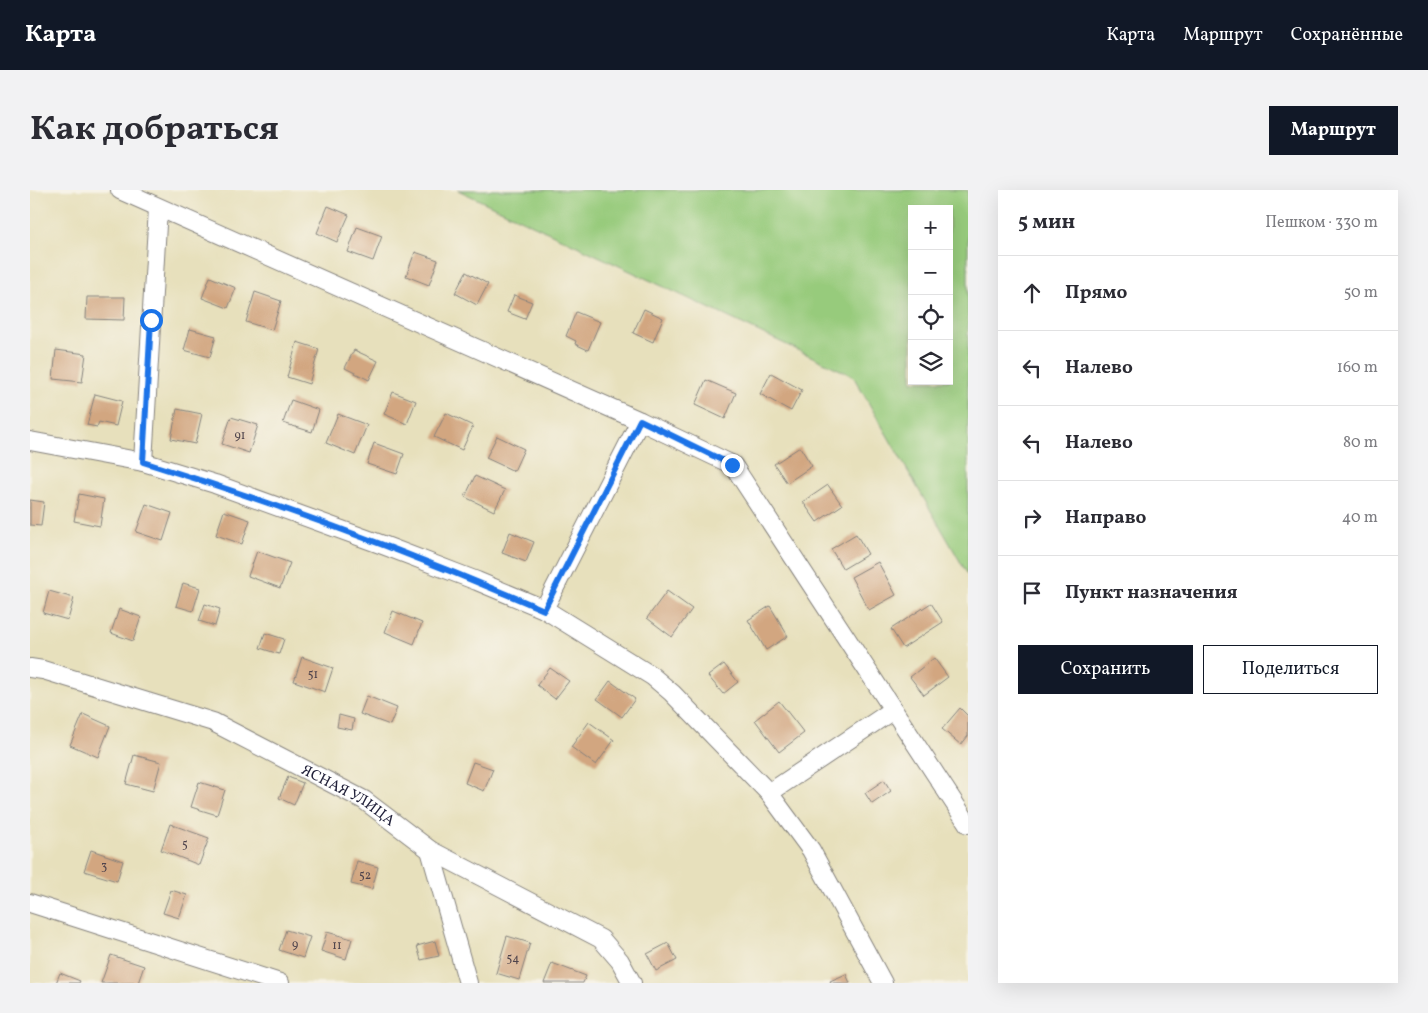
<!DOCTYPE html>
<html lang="ru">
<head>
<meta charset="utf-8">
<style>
	body { margin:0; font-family:Vollkorn,serif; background:#f2f2f3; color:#2b2b33 }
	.controls { position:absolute; right:15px; top:15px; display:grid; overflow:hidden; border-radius:0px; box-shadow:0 5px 20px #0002 }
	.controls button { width:45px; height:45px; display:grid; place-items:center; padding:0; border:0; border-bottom:1px solid #e1e1e2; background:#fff; color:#2b2b33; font:25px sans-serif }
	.stop { position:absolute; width:15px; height:15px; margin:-11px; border:4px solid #1a73e8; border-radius:50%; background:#fff }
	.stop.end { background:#1a73e8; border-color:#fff; box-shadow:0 1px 5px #0008 }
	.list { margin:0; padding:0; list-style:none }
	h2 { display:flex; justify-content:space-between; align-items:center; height:65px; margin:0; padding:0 20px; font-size:21px }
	h2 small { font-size:16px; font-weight:400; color:#7c7c81 }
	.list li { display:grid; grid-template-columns:32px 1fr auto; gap:15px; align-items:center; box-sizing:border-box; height:75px; padding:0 20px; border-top:1px solid #e1e1e2 }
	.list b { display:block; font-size:19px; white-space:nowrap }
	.list em { font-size:16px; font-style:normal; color:#7c7c81 }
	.actions { display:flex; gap:10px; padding:15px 20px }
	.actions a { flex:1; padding:11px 0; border:1px solid #111827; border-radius:0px; text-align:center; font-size:18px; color:#111827 }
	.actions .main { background:#111827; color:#fff }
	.icon { flex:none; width:28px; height:28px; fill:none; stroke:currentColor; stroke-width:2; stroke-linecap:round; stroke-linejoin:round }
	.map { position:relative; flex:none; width:938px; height:793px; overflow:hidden; border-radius:0px }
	header { display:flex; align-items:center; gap:30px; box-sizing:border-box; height:70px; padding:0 25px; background:#111827; color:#fff }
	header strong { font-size:24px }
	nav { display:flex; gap:28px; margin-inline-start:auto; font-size:18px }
	.intro { display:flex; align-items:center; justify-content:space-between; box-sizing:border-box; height:120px; padding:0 30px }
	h1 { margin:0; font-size:35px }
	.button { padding:12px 22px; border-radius:0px; background:#111827; color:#fff; font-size:18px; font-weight:700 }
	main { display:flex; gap:30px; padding:0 30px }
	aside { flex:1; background:#fff; border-radius:0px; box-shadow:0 5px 20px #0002 }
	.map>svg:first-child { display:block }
</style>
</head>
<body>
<header>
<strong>Карта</strong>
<nav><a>Карта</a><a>Маршрут</a><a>Сохранённые</a></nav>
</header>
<div class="intro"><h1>Как добраться</h1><a class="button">Маршрут</a></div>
<main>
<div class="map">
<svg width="938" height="793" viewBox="0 0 938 793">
	<rect width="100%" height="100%" fill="#f7f3e8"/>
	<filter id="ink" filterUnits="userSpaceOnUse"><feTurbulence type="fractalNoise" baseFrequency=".02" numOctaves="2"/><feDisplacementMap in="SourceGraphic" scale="10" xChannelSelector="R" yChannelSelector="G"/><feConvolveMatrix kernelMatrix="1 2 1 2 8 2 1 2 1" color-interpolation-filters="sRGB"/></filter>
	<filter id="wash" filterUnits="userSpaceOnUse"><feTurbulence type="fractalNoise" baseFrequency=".0096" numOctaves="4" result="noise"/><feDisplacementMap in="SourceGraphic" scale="20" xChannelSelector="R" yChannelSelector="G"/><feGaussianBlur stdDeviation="1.12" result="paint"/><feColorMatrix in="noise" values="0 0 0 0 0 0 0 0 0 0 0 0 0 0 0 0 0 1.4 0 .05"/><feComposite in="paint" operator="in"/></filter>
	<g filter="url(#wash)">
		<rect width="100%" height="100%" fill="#e7e0bc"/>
		<!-- green -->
		<path fill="#97cb7c" stroke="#5c765c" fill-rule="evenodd" d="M 428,0 L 938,0 L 938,385 L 823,186 ZM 882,19 L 919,19 L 919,191 L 882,191 Z"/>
		<g id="blocks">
			<!-- building -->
			<path fill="#d2a680" d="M 298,16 L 319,25 L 307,52 L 287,43 Z
				M 327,37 L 352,46 L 343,71 L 318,62 Z
				M 385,62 L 408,70 L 399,95 L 376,86 Z
				M 436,82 L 458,94 L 447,115 L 425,103 Z
				M 180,87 L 206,98 L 198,118 L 172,108 Z
				M 225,102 L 251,111 L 242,140 L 216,132 Z
				M 484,105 L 502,112 L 495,129 L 477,122 Z
				M 57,107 L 95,107 L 94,130 L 56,129 Z
				M 614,119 L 633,128 L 623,152 L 603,143 Z
				M 546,122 L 570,132 L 558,160 L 545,154 L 546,151 L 536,146 Z
				M 160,139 L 186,146 L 180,167 L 154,160 Z
				M 267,152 L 289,159 L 279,194 L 257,187 Z
				M 26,160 L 56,164 L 52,192 L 23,189 Z
				M 324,160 L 348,171 L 339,190 L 315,178 Z
				M 741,183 L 772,200 L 761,221 L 730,204 Z
				M 676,190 L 706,203 L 695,229 L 665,215 Z
				M 363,202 L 386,211 L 377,234 L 354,224 Z
				M 65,204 L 92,211 L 86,236 L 69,232 L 67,237 L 57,235 Z
				M 261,210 L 289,220 L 282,242 L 253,233 Z
				M 147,219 L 172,224 L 165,254 L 141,249 Z
				M 416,223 L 443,236 L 432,260 L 404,247 Z
				M 308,224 L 337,235 L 325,265 L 296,253 Z
				M 201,227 L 228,235 L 219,263 L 192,254 Z
				M 467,246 L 494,259 L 484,281 L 456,268 Z
				M 344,253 L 374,264 L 367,284 L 337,274 Z
				M 770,257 L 782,276 L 757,293 L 744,274 Z
				M 445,286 L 475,300 L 464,321 L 435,307 Z
				M 798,295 L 812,315 L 787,332 L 773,312 Z
				M 49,304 L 74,309 L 70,336 L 44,331 Z
				M 0,310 L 14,312 L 11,336 L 0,335 Z
				M 116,314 L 142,323 L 133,351 L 106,342 Z
				M 194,321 L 220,330 L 212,354 L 186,345 Z
				M 480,342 L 504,352 L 496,372 L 472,363 Z
				M 826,344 L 838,364 L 813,379 L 801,359 Z
				M 227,361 L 260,373 L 250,398 L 218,386 Z
				M 848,372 L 866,405 L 839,420 L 821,387 Z
				M 153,393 L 170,398 L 163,421 L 146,416 Z
				M 19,401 L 44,408 L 38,430 L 13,423 Z
				M 637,401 L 662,419 L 642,447 L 617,428 Z
				M 901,413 L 913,432 L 873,458 L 861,439 Z
				M 175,414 L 190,419 L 185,436 L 169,431 Z
				M 740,416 L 758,446 L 736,460 L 718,430 Z
				M 89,419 L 111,427 L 103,451 L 81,443 Z
				M 363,421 L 392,433 L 384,454 L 355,442 Z
				M 235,443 L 254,449 L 249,464 L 230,458 Z
				M 272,467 L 303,478 L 295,502 L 264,491 Z
				M 904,468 L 918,487 L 894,505 L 880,487 Z
				M 694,474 L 708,492 L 693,504 L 678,486 Z
				M 520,478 L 539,491 L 525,509 L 507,495 Z
				M 580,491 L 605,509 L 592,527 L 567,509 Z
				M 337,506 L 367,518 L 360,535 L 330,524 Z
				M 749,511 L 774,543 L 749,562 L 725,530 Z
				M 930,518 L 938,526 L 938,546 L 931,555 L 912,539 Z
				M 53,524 L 80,536 L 68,567 L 40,555 Z
				M 309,525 L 324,529 L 322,540 L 307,537 Z
				M 559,532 L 584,550 L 566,575 L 541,557 Z
				M 104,565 L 131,572 L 123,601 L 96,594 Z
				M 443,572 L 463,579 L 454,601 L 435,593 Z
				M 258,587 L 273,593 L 264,615 L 249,608 Z
				M 854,590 L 861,601 L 842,614 L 835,603 Z
				M 169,592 L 195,600 L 187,625 L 161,617 Z
				M 140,634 L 179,648 L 169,675 L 131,660 Z
				M 61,660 L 93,671 L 87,691 L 54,681 Z
				M 327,671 L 348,677 L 342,699 L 321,694 Z
				M 141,700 L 157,705 L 149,728 L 133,723 Z
				M 256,740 L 280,747 L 273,768 L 249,760 Z
				M 297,742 L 322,749 L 316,769 L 291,761 Z
				M 477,746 L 500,753 L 489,790 L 466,783 Z
				M 405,751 L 409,766 L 391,770 L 387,756 Z
				M 638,753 L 647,770 L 626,781 L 617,764 Z
				M 81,765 L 114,776 L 108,793 L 71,793 Z
				M 522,773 L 556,786 L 553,793 L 514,793 Z
				M 30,783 L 50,791 L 49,793 L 26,793 Z
				M 816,784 L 820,793 L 801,793 L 800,791 Z"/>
		</g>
	</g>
	<g filter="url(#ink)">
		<use href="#blocks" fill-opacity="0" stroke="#84817c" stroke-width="1"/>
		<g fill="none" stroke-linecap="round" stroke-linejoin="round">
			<!-- minor casing -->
			<g stroke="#84817c" stroke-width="20">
				<g id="minor">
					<path d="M 90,0 L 610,231 L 703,275 L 938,634"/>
					<path d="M 0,251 L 113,272 L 185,294 L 353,355 L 447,391 L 514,419 L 622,486 L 642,503 L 739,603 L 781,660 L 853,793"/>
					<path d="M 113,272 L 128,18"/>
					<path d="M 514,419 L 610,231"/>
					<path id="s1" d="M 0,478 L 13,480 L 183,532 L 334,610 L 400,660 L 571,749 L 590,771 L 602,793"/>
					<path d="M 739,603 L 863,520"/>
					<path d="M 400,660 L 438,793"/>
					<path d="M 0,713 L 250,793"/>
				</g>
			</g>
			<!-- minor -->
			<use href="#minor" stroke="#fff" stroke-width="18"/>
		</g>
	</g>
	<g fill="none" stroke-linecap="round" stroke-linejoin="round" filter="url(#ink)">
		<!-- route -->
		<path stroke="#1a73e8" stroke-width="6" d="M 121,130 L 113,272 C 249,314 383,364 514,420 L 610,230 L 702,275"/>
	</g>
	<g text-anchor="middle" stroke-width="4.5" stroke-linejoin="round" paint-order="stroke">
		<!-- number labels -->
		<g font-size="12" fill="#4e434c">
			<text x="210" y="249">91</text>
			<text x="283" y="488">51</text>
			<text x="155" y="658">5</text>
			<text x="74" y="680">3</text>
			<text x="335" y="689">52</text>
			<text x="265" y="758">9</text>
			<text x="307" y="759">11</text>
			<text x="483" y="772">54</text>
		</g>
		<!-- street labels -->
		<g font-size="15" fill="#22223b" stroke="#f7f3e8">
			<text dy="5" stroke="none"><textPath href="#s1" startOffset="345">ЯСНАЯ УЛИЦА</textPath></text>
		</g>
	</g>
</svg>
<div class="controls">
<button>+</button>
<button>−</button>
<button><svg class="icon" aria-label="locate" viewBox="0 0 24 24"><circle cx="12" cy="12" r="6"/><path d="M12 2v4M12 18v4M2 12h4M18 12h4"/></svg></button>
<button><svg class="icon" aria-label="layers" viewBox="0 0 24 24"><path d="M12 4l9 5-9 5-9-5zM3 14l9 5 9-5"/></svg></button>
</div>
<div class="stop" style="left:121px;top:130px"></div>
<div class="stop end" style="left:702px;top:275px"></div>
</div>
<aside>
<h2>5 мин<small>Пешком · 330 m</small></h2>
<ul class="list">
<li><svg class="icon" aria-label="ahead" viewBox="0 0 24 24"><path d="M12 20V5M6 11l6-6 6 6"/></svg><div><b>Прямо</b></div><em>50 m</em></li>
<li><svg class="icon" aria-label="left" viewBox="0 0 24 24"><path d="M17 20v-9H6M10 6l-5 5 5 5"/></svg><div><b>Налево</b></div><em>160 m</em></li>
<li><svg class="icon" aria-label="left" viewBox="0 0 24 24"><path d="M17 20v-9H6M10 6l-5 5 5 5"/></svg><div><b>Налево</b></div><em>80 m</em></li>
<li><svg class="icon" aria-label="right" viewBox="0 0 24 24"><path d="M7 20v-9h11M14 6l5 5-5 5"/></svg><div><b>Направо</b></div><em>40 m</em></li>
<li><svg class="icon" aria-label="arrive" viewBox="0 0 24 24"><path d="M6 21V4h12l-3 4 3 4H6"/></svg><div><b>Пункт назначения</b></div></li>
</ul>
<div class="actions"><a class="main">Сохранить</a><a>Поделиться</a></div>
</aside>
</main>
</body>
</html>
